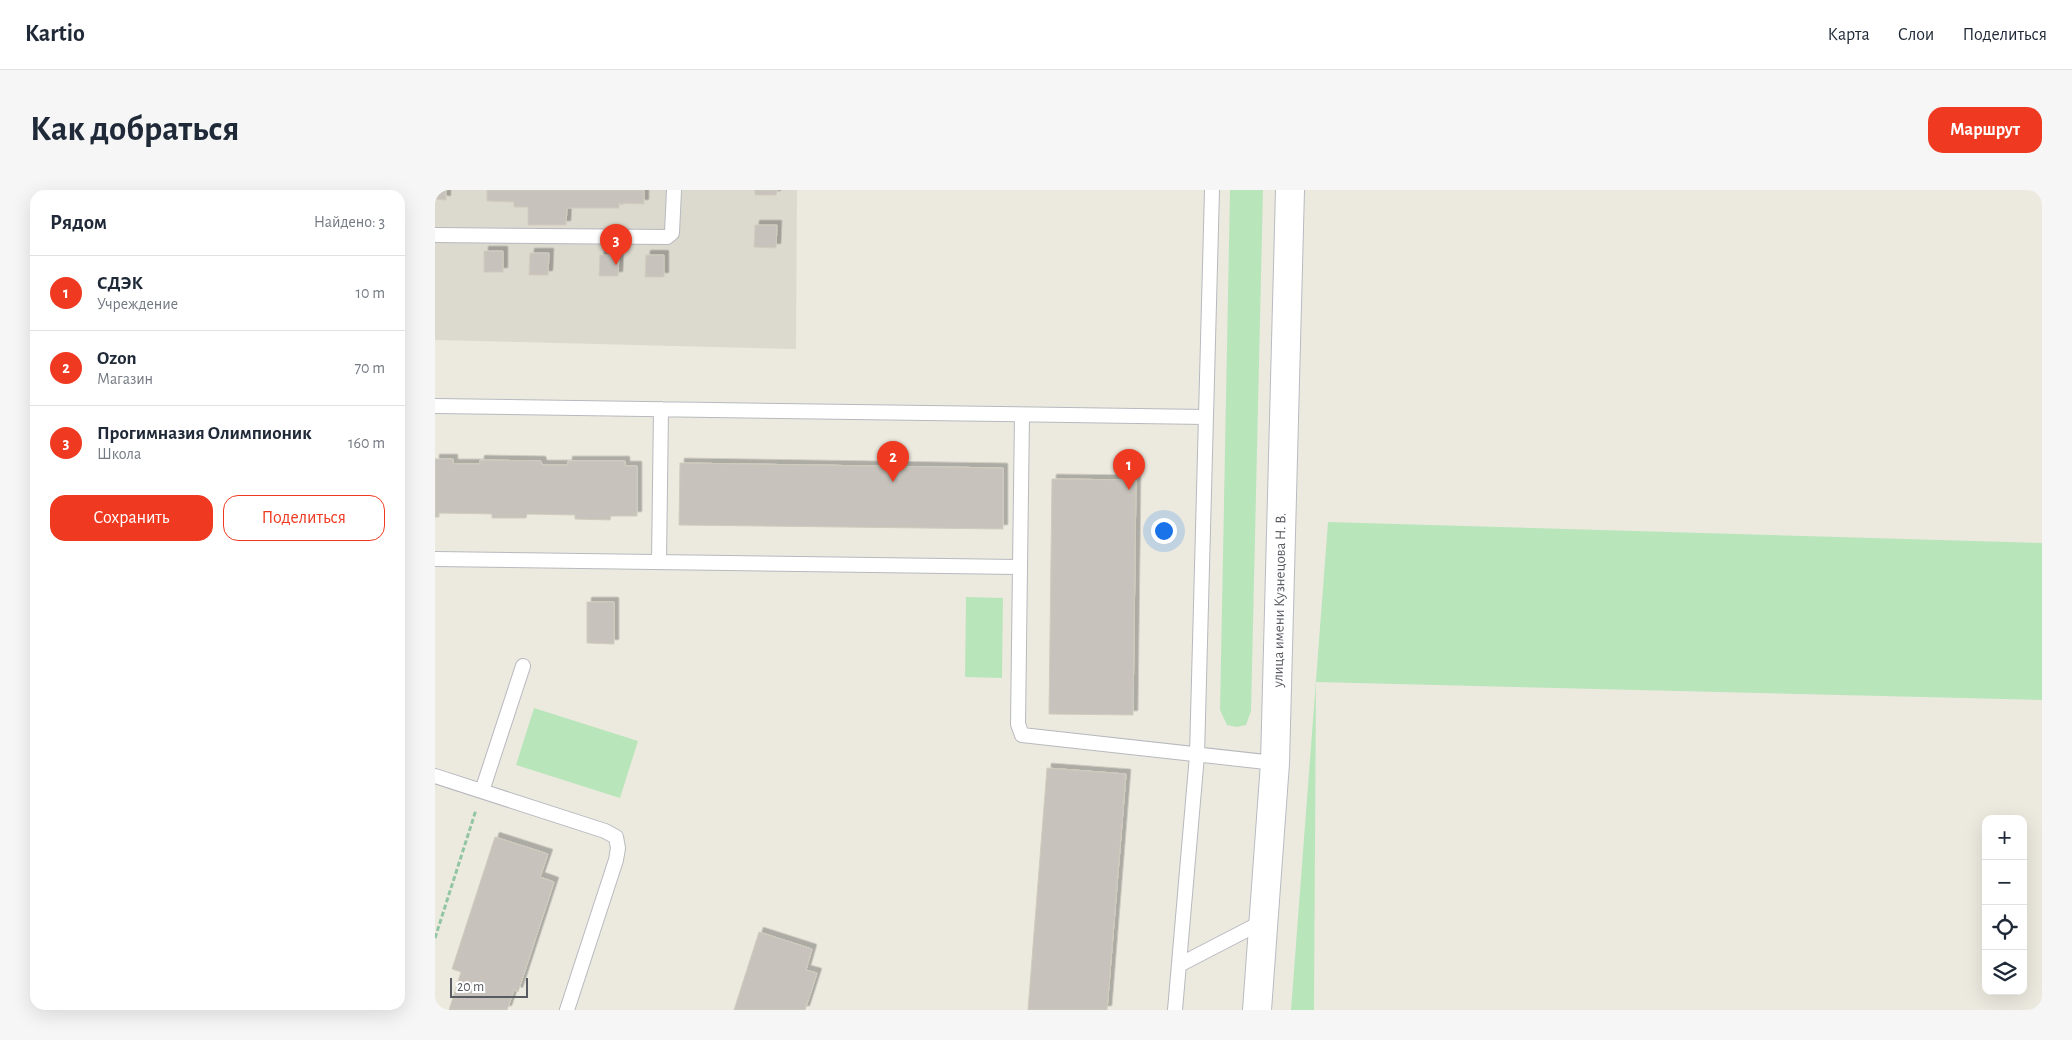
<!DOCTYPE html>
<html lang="ru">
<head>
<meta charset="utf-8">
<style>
	body { margin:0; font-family:"Alegreya Sans",sans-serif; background:#f6f6f7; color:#1f2937 }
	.controls { position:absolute; right:15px; bottom:15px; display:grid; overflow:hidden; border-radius:10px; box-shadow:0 5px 20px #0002 }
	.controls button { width:45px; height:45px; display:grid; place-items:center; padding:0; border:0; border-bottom:1px solid #e0e1e3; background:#fff; color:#1f2937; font:25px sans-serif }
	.scale { position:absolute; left:15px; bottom:12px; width:78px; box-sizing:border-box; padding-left:5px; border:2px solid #585b61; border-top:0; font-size:14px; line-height:18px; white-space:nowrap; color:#585b61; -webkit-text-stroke:4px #fff; paint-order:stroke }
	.you { position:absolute; left:728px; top:340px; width:18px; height:18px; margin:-12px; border:4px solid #fff; border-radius:50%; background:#1a73e8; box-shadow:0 0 0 8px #1a73e833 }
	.badge { display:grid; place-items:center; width:32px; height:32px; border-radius:50%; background:#ef3a21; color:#fff; font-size:16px; font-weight:700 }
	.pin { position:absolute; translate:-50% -41px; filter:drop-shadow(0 1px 2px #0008) }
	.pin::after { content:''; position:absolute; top:26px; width:18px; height:15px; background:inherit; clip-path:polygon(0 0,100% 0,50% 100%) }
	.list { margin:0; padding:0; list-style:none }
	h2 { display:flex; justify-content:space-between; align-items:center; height:65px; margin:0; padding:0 20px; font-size:21px }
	h2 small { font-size:16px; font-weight:400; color:#747a83 }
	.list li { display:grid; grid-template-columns:32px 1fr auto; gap:15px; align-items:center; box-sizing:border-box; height:75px; padding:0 20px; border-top:1px solid #e0e1e3 }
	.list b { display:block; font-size:19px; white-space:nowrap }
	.list p { margin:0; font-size:16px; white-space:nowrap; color:#747a83 }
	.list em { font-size:16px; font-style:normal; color:#747a83 }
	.actions { display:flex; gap:10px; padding:15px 20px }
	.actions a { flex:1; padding:11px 0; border:1px solid #ef3a21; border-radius:15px; text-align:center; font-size:18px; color:#ef3a21 }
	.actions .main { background:#ef3a21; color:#fff }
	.icon { flex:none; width:28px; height:28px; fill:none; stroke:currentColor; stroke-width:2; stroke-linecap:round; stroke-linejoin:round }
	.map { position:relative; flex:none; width:1607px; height:820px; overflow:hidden; border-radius:15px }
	header { display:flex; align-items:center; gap:30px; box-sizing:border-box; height:70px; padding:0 25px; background:#fff; border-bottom:1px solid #e0e1e3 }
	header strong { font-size:24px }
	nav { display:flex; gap:28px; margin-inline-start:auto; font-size:18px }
	.intro { display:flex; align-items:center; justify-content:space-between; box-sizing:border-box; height:120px; padding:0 30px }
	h1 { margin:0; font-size:35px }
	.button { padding:12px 22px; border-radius:15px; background:#ef3a21; color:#fff; font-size:18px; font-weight:700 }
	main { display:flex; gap:30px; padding:0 30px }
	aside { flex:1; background:#fff; border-radius:15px; box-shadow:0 5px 20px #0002 }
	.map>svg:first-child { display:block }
</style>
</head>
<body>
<header>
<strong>Kartio</strong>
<nav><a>Карта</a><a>Слои</a><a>Поделиться</a></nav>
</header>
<div class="intro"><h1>Как добраться</h1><a class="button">Маршрут</a></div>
<main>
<aside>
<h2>Рядом<small>Найдено: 3</small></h2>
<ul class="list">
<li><span class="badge">1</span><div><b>СДЭК</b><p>Учреждение</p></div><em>10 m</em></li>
<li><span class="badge">2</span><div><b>Ozon</b><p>Магазин</p></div><em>70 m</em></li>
<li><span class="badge">3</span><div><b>Прогимназия Олимпионик</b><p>Школа</p></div><em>160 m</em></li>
</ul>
<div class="actions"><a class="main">Сохранить</a><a>Поделиться</a></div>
</aside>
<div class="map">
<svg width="1607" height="820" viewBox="0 0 1607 820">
	<defs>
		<filter id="shadow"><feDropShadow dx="4.5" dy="-4.5" stdDeviation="0" flood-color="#0004"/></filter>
	</defs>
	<rect width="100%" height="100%" fill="#eceadf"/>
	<!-- education -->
	<path fill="#dcd9ce" d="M 0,0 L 362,0 L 361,159 L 0,150 Z"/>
	<!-- green -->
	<path fill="#b9e5bb" d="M 795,0 L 828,0 L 816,521 L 811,535 L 802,537 L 792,535 L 785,520 Z
		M 893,332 L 1607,353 L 1607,510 L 881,492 L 879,820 L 856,820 Z
		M 531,407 L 568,408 L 567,488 L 530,487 Z
		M 99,518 L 203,551 L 185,608 L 81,575 Z"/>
	<!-- building -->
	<path fill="#c7c3bc" stroke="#d1cbbd" filter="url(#shadow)" d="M 0,0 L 11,0 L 11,10 L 0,9 Z
		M 52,0 L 209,0 L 209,14 L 184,13 L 184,18 L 132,18 L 131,35 L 93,35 L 93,17 L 79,17 L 79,12 L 52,11 Z
		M 320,0 L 342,0 L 341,5 L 320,5 Z
		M 320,35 L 342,35 L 341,58 L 319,57 Z
		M 49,61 L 68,61 L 68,82 L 49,82 Z
		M 95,63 L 114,63 L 113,85 L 94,85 Z
		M 165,65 L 184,65 L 183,86 L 164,86 Z
		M 211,65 L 229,65 L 229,87 L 210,87 Z
		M 0,269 L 18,269 L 18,274 L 45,274 L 45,270 L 106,271 L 107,275 L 133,275 L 133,271 L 190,271 L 190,276 L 202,276 L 202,326 L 176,326 L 175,330 L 140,329 L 140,325 L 92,324 L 91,328 L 57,328 L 57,324 L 4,323 L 4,327 L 0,327 Z
		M 245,273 L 568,278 L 568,339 L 244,335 Z
		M 617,289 L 701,290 L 698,525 L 614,524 Z
		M 152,412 L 179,412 L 179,454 L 152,453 Z
		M 612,578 L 691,584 L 672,820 L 593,820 Z
		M 60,647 L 113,664 L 105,687 L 119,692 L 83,802 L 79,800 L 72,820 L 14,820 L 26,782 L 17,779 Z
		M 324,742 L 377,759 L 371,780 L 382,783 L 370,820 L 299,820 Z"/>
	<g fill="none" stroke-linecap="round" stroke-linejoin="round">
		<!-- service casing -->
		<g stroke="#b7b9bf" stroke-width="16">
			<path id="service" d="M 0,45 L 232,47 L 237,43 L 239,0
				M 0,216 L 771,227
				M 0,369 L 585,377 L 583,534 L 587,545 L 840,573
				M 224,372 L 226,219
				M 585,377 L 587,225
				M 0,586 L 170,641 L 181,647 L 183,658 L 181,670 L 132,820
				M 47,601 L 88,476
				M 744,775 L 829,731
				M 740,820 L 762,565 L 777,0"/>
		</g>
		<!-- secondary casing -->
		<g stroke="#b8bbc2" stroke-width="30">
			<path id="secondary" d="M 822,820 L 840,573 L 855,0"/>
		</g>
		<!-- path -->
		<path stroke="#92c6a3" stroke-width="3" stroke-dasharray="5 2.5" stroke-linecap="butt" d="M 0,748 L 41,620"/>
		<!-- service -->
		<use href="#service" stroke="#fff" stroke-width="14"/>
		<!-- secondary -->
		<use href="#secondary" stroke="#fff" stroke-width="28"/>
	</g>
	<g text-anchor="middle" stroke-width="5" stroke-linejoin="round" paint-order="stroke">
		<!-- street labels -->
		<g font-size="15" fill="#585b61" stroke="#fff">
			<text transform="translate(844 410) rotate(-89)" y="5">улица имени Кузнецова Н. В.</text>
		</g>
	</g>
</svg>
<div class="controls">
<button>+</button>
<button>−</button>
<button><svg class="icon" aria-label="locate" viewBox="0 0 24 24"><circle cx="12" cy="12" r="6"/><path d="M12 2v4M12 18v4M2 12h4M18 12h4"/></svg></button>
<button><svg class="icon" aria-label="layers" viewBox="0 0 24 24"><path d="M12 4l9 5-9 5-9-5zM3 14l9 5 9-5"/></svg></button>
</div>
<div class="scale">20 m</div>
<div class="you"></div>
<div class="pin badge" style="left:694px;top:300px">1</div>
<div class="pin badge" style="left:458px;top:292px">2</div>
<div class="pin badge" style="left:181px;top:75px">3</div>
</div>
</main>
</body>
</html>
